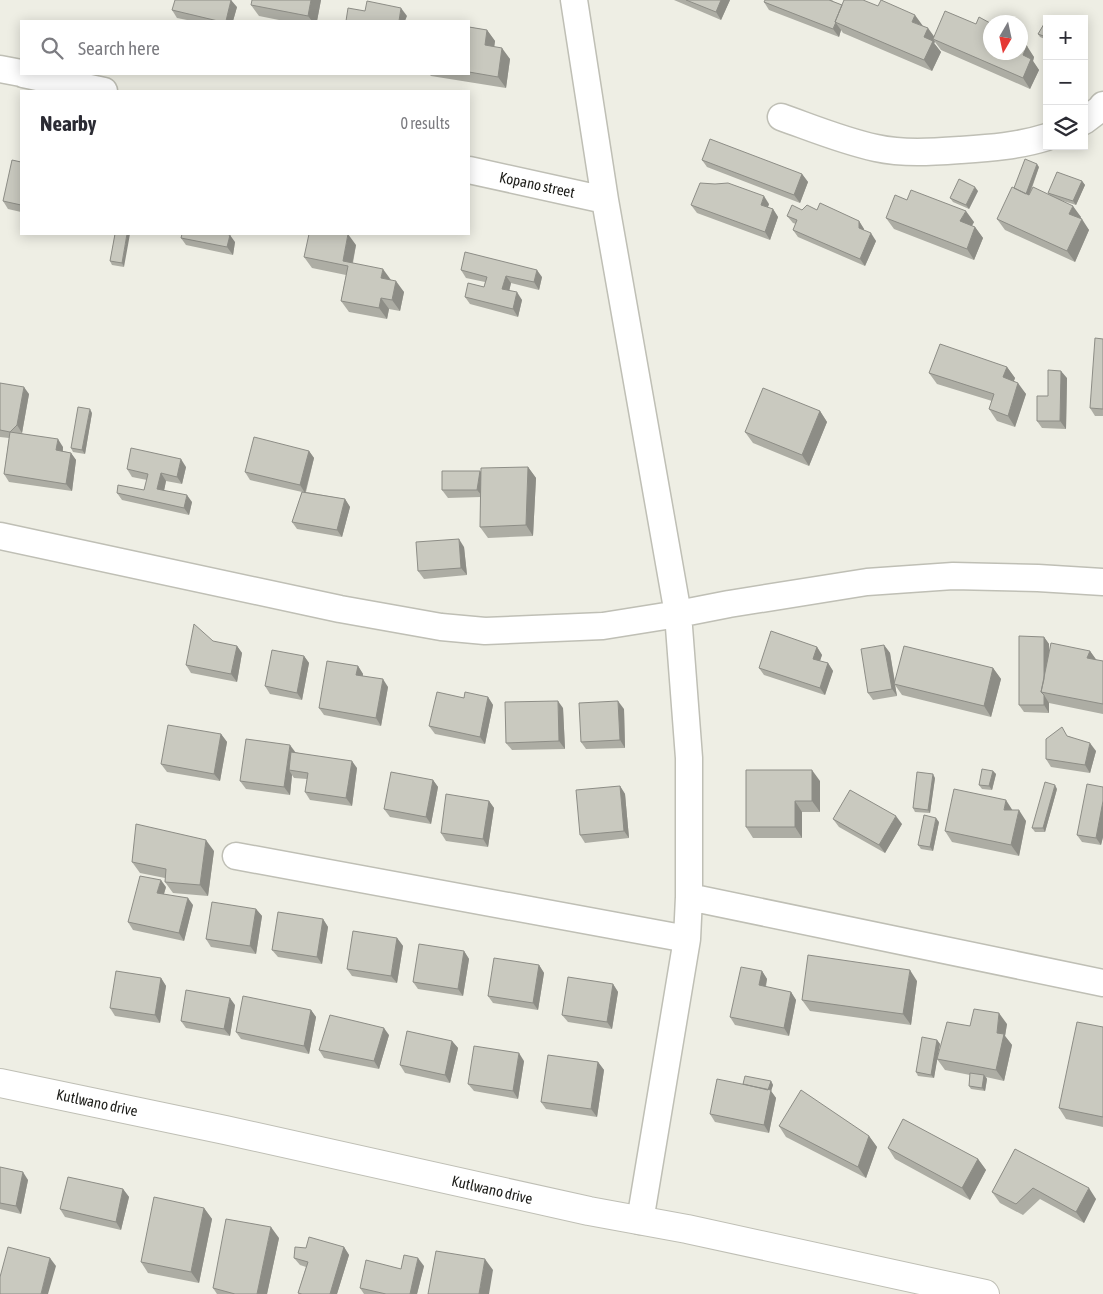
<!DOCTYPE html>
<html lang="en">
<head>
<meta charset="utf-8">
<style>
	body { margin:0; font-family:"Asap Condensed",sans-serif; background:#f7f7f7; color:#2b2b33 }
	.controls { position:absolute; right:15px; top:15px; display:grid; overflow:hidden; border-radius:0px; box-shadow:0 2px 12px #0003 }
	.controls button { width:45px; height:45px; display:grid; place-items:center; padding:0; border:0; border-bottom:1px solid #e1e1e2; background:#fff; color:#2b2b33; font:25px sans-serif }
	.compass { position:absolute; left:983px; top:15px; width:45px; height:45px; border-radius:50%; background:#fff; box-shadow:0 2px 12px #0003; rotate:189deg }
	.list { margin:0; padding:0; list-style:none }
	h2 { display:flex; justify-content:space-between; align-items:center; height:65px; margin:0; padding:0 20px; font-size:21px }
	h2 small { font-size:16px; font-weight:400; color:#7c7c81 }
	.icon { flex:none; width:28px; height:28px; fill:none; stroke:currentColor; stroke-width:2; stroke-linecap:round; stroke-linejoin:round }
	.map { position:relative; flex:none; width:1103px; height:1294px; overflow:hidden }
	.search { position:absolute; background:#fff; box-shadow:0 2px 12px #0003; left:20px; top:20px; width:450px; height:55px; display:flex; align-items:center; gap:12px; box-sizing:border-box; padding:0 18px; border-radius:0px; color:#7c7c81; font-size:19px }
	.panel { position:absolute; background:#fff; box-shadow:0 2px 12px #0003; left:20px; top:90px; width:450px; height:145px; border-radius:0px }
	.map>svg:first-child { display:block }
</style>
</head>
<body>
<div class="map">
<svg width="1103" height="1294" viewBox="0 0 1103 1294">
	<rect width="100%" height="100%" fill="#eeeee4"/>
	<g fill="none" stroke-linecap="round" stroke-linejoin="round">
		<!-- minor casing -->
		<g stroke="#bfbfb5" stroke-width="29">
			<path id="minor" d="M 574,0 L 605,200 L 678,614 L 689,758 L 689,897 L 687,939 L 640,1221
				M 0,69 L 21,73
				M 23,74 L 104,91
				M 781,117 C 812,128 843,141 876,148 C 903,154 932,152 960,150 C 989,148 1019,146 1047,137
				M 1084,121 L 1100,109 L 1103,105
				M 469,170 L 605,200
				M 0,536 L 340,609 L 441,627 L 485,631 L 603,626 L 678,614 L 729,604 L 867,582 L 953,576 L 1038,578 L 1103,582
				M 236,856 L 687,939
				M 689,897 L 1103,983"/>
		</g>
		<!-- tertiary casing -->
		<g stroke="#bfbfb5" stroke-width="30">
			<path id="tertiary" d="M 0,1083 L 225,1130 L 589,1211 L 687,1229 L 985,1294"/>
		</g>
		<!-- minor -->
		<use href="#minor" stroke="#fff" stroke-width="26"/>
		<!-- tertiary -->
		<use href="#tertiary" stroke="#fff" stroke-width="28"/>
	</g>
	<!-- wall -->
	<path fill="#adada4" d="M 321,0 L 317,21 L 284,21 L 259,16 L 251,5 Z
		M 674,0 L 730,0 L 721,20 Z
		M 833,0 L 832,1 L 842,5 L 923,26 L 934,37 L 1021,44 L 1034,57 L 1033,61 L 1039,70 L 1030,89 L 941,50 L 935,42 L 934,43 L 941,52 L 932,71 L 843,33 L 841,30 L 839,37 L 769,10 L 764,2 Z
		M 237,7 L 233,21 L 192,21 L 177,18 L 172,10 Z
		M 1047,19 L 1047,40 L 1040,37 L 1038,34 Z
		M 469,27 L 487,30 L 495,41 L 494,47 L 510,59 L 506,88 L 431,76 L 429,74 L 469,74 Z
		M 702,160 L 802,174 L 808,182 L 800,203 L 707,167 Z
		M 21,162 L 21,212 L 8,209 L 3,201 Z
		M 1039,167 L 1030,194 L 1050,195 L 1048,193 L 1082,181 L 1085,185 L 1076,205 L 1060,200 L 1081,217 L 1080,219 L 1089,230 L 1075,262 L 1005,230 L 997,219 L 1014,188 Z
		M 978,191 L 969,209 L 953,202 L 950,198 Z
		M 907,200 L 974,222 L 972,226 L 975,227 L 983,238 L 974,260 L 894,229 L 886,218 Z
		M 769,204 L 768,207 L 773,209 L 778,217 L 770,240 L 697,213 L 691,205 Z
		M 802,210 L 817,210 L 859,221 L 864,229 L 864,230 L 876,241 L 865,266 L 798,237 L 793,230 L 796,224 L 793,223 L 787,216 Z
		M 115,234 L 124,267 L 112,265 L 110,261 Z
		M 181,238 L 235,242 L 233,255 L 186,245 Z
		M 356,245 L 353,263 L 391,280 L 404,292 L 400,311 L 389,309 L 387,319 L 349,312 L 341,301 L 346,275 L 312,268 L 304,257 Z
		M 461,270 L 542,277 L 539,290 L 511,283 L 509,291 L 522,300 L 518,317 L 470,304 L 465,297 L 484,287 L 485,282 L 466,278 Z
		M 1103,339 L 1103,416 L 1095,416 L 1090,408 Z
		M 1007,367 L 1015,378 L 1014,381 L 1026,394 L 1015,427 L 997,421 L 989,409 L 992,401 L 937,384 L 929,373 Z
		M 1067,378 L 1066,429 L 1042,428 L 1037,421 L 1048,396 Z
		M 0,383 L 29,394 L 22,433 L 21,433 L 63,447 L 63,451 L 71,453 L 76,460 L 72,491 L 9,482 L 4,474 L 9,438 L 0,437 Z
		M 820,411 L 827,422 L 809,466 L 753,443 L 745,432 Z
		M 92,413 L 85,454 L 73,452 L 71,448 Z
		M 309,451 L 314,458 L 306,492 L 345,499 L 350,507 L 342,537 L 297,529 L 292,522 L 302,492 L 250,480 L 245,472 Z
		M 186,467 L 182,484 L 166,481 L 164,490 L 192,502 L 189,515 L 122,500 L 117,493 L 144,490 L 147,480 L 132,477 L 127,469 Z
		M 528,467 L 536,478 L 533,536 L 488,538 L 480,527 L 481,497 L 448,498 L 442,490 L 480,471 L 481,473 Z
		M 464,547 L 467,575 L 424,579 L 418,571 Z
		M 1044,637 L 1049,644 L 1049,653 L 1090,651 L 1096,660 L 1103,661 L 1103,714 L 1049,703 L 1049,713 L 1024,712 L 1019,705 Z
		M 884,645 L 890,653 L 895,682 L 993,668 L 1001,679 L 991,717 L 902,695 L 895,685 L 897,696 L 873,700 L 868,693 Z
		M 237,646 L 242,653 L 237,682 L 191,673 L 186,665 Z
		M 817,647 L 822,655 L 820,661 L 828,663 L 833,671 L 825,695 L 764,675 L 759,668 Z
		M 304,656 L 309,663 L 302,700 L 270,694 L 265,686 Z
		M 358,666 L 363,674 L 363,676 L 388,687 L 381,726 L 324,715 L 319,708 Z
		M 488,697 L 493,705 L 485,744 L 435,734 L 429,726 L 464,698 Z
		M 563,708 L 565,749 L 512,750 L 506,743 Z
		M 624,709 L 625,748 L 586,749 L 581,742 Z
		M 221,734 L 227,742 L 220,781 L 167,772 L 161,764 Z
		M 1069,736 L 1096,751 L 1090,773 L 1051,767 L 1046,759 Z
		M 295,752 L 357,768 L 352,806 L 310,800 L 305,792 L 307,779 L 294,778 L 292,775 L 290,795 L 246,789 L 240,781 Z
		M 993,771 L 996,774 L 992,790 L 982,789 L 979,785 Z
		M 935,778 L 930,813 L 915,812 L 913,808 Z
		M 433,780 L 438,787 L 431,824 L 390,817 L 384,809 Z
		M 820,781 L 820,812 L 802,812 L 802,838 L 753,838 L 746,827 Z
		M 620,786 L 625,794 L 629,838 L 585,843 L 580,835 Z
		M 1103,787 L 1103,837 L 1101,845 L 1082,842 L 1077,835 Z
		M 1057,789 L 1045,832 L 1035,832 L 1032,828 Z
		M 489,801 L 494,808 L 488,847 L 446,841 L 441,833 Z
		M 1012,810 L 1026,821 L 1019,856 L 952,842 L 945,831 Z
		M 833,819 L 902,824 L 885,853 L 839,827 Z
		M 939,822 L 933,851 L 921,849 L 918,845 Z
		M 214,851 L 208,896 L 173,893 L 165,882 L 165,878 L 140,873 L 132,862 Z
		M 166,887 L 164,894 L 193,905 L 184,941 L 133,930 L 128,922 Z
		M 256,909 L 262,916 L 256,954 L 211,947 L 206,939 Z
		M 323,919 L 328,927 L 322,964 L 278,957 L 272,950 Z
		M 397,938 L 403,946 L 397,983 L 352,976 L 347,969 Z
		M 464,951 L 469,959 L 463,996 L 418,989 L 413,982 Z
		M 539,965 L 544,973 L 538,1010 L 493,1003 L 488,996 Z
		M 762,971 L 767,979 L 766,987 L 791,992 L 796,1000 L 789,1036 L 735,1025 L 730,1017 Z
		M 161,978 L 166,986 L 160,1023 L 115,1016 L 110,1008 Z
		M 917,981 L 911,1025 L 810,1011 L 802,1000 Z
		M 613,984 L 618,992 L 612,1029 L 568,1022 L 562,1015 Z
		M 235,1005 L 230,1036 L 186,1028 L 181,1021 Z
		M 311,1010 L 316,1017 L 309,1054 L 241,1039 L 236,1032 Z
		M 1007,1024 L 1005,1036 L 1012,1045 L 1004,1081 L 986,1077 L 987,1079 L 985,1091 L 971,1089 L 969,1086 L 970,1075 L 945,1070 L 937,1059 L 934,1078 L 918,1076 L 916,1072 L 937,1040 L 940,1044 L 937,1058 L 970,1026 Z
		M 1103,1027 L 1103,1127 L 1066,1119 L 1059,1108 Z
		M 389,1035 L 379,1069 L 324,1058 L 319,1050 Z
		M 452,1041 L 458,1048 L 450,1083 L 405,1073 L 400,1065 Z
		M 524,1061 L 518,1099 L 474,1091 L 468,1084 Z
		M 598,1062 L 604,1070 L 597,1117 L 546,1109 L 541,1102 Z
		M 771,1081 L 773,1085 L 771,1091 L 776,1098 L 769,1133 L 715,1122 L 710,1114 L 743,1084 Z
		M 779,1126 L 869,1136 L 877,1147 L 866,1178 L 786,1137 Z
		M 888,1148 L 978,1159 L 986,1170 L 970,1200 L 895,1159 Z
		M 1015,1149 L 1096,1199 L 1084,1223 L 1040,1199 L 1023,1215 L 1000,1203 L 992,1192 Z
		M 0,1167 L 28,1180 L 21,1214 L 0,1209 Z
		M 123,1189 L 129,1197 L 121,1230 L 65,1217 L 60,1209 Z
		M 204,1208 L 212,1219 L 199,1283 L 148,1273 L 141,1262 Z
		M 279,1238 L 267,1294 L 217,1294 L 213,1288 Z
		M 344,1247 L 349,1255 L 337,1294 L 299,1294 L 298,1293 L 306,1267 L 300,1265 L 294,1258 L 306,1248 Z
		M 424,1266 L 417,1294 L 364,1294 L 360,1288 L 401,1269 Z"/>
	<!-- shaded-wall -->
	<path fill="#8d8d86" d="M 231,0 L 237,7 L 233,21 L 226,21 Z
		M 311,0 L 321,0 L 317,21 L 312,21 L 308,16 Z
		M 721,0 L 730,0 L 721,20 L 716,12 Z
		M 401,8 L 407,16 L 405,21 L 399,21 Z
		M 915,15 L 923,26 L 912,22 Z
		M 836,23 L 841,30 L 839,37 L 833,29 Z
		M 928,28 L 936,39 L 933,39 L 935,42 L 934,43 L 941,52 L 932,71 L 924,60 L 924,37 Z
		M 487,30 L 495,41 L 493,56 L 485,45 Z
		M 1027,46 L 1034,57 L 1033,61 L 1039,70 L 1030,89 L 1023,78 L 1023,55 Z
		M 502,48 L 510,59 L 506,88 L 498,77 Z
		M 1037,164 L 1039,167 L 1027,200 L 1025,196 Z
		M 802,174 L 808,182 L 800,203 L 794,195 Z
		M 1082,181 L 1085,185 L 1076,205 L 1073,201 Z
		M 975,187 L 978,191 L 969,209 L 966,205 Z
		M 764,196 L 769,204 L 766,212 L 761,205 Z
		M 1073,206 L 1081,217 L 1077,225 L 1069,214 Z
		M 773,209 L 778,217 L 770,240 L 765,232 Z
		M 966,211 L 974,222 L 968,232 L 960,221 Z
		M 1082,219 L 1089,230 L 1075,262 L 1067,251 Z
		M 859,221 L 864,229 L 864,236 L 859,228 Z
		M 975,227 L 983,238 L 974,260 L 967,249 Z
		M 871,233 L 876,241 L 865,266 L 860,259 Z
		M 127,234 L 130,234 L 124,267 L 122,263 Z
		M 348,234 L 356,245 L 351,270 L 348,266 L 343,261 Z
		M 230,235 L 235,242 L 233,255 L 227,247 Z
		M 383,269 L 391,280 L 381,278 Z
		M 537,270 L 542,277 L 539,290 L 534,282 Z
		M 506,276 L 511,283 L 508,296 L 502,289 Z
		M 396,281 L 404,292 L 400,311 L 392,300 Z
		M 517,292 L 522,300 L 518,317 L 513,309 Z
		M 381,298 L 389,309 L 387,319 L 379,308 Z
		M 1007,367 L 1015,378 L 1011,388 L 1003,377 Z
		M 1061,371 L 1067,378 L 1066,429 L 1060,421 Z
		M 1018,383 L 1026,394 L 1015,427 L 1008,416 Z
		M 24,387 L 29,394 L 22,433 L 17,425 Z
		M 90,409 L 92,413 L 85,454 L 82,450 Z
		M 820,411 L 827,422 L 809,466 L 802,455 Z
		M 58,439 L 63,447 L 62,458 L 56,450 Z
		M 309,451 L 314,458 L 305,493 L 300,485 Z
		M 71,453 L 76,460 L 72,491 L 66,484 Z
		M 181,459 L 186,467 L 182,484 L 177,477 Z
		M 528,467 L 536,478 L 533,536 L 526,525 Z
		M 480,471 L 485,478 L 483,497 L 477,490 Z
		M 161,473 L 166,481 L 163,496 L 157,489 Z
		M 187,495 L 192,502 L 189,515 L 184,508 Z
		M 345,499 L 350,507 L 342,537 L 337,530 Z
		M 459,539 L 464,547 L 467,575 L 461,568 Z
		M 1044,637 L 1049,644 L 1049,693 L 1044,692 Z
		M 884,645 L 890,653 L 895,684 L 894,684 L 895,685 L 897,696 L 892,689 Z
		M 237,646 L 242,653 L 237,682 L 231,674 Z
		M 817,647 L 822,655 L 818,666 L 813,659 Z
		M 1090,651 L 1098,662 L 1087,658 Z
		M 304,656 L 309,663 L 302,700 L 297,693 Z
		M 828,663 L 833,671 L 825,695 L 820,688 Z
		M 358,666 L 363,674 L 361,682 L 356,675 Z
		M 993,668 L 1001,679 L 991,717 L 984,706 Z
		M 383,679 L 388,687 L 381,726 L 376,718 Z
		M 1044,695 L 1049,703 L 1049,713 L 1044,705 Z
		M 488,697 L 493,705 L 485,744 L 480,737 Z
		M 558,701 L 563,708 L 565,749 L 559,741 Z
		M 618,701 L 624,709 L 625,748 L 620,740 Z
		M 221,734 L 227,742 L 220,781 L 214,774 Z
		M 1090,743 L 1096,751 L 1090,773 L 1085,765 Z
		M 290,745 L 296,753 L 289,770 L 292,775 L 290,795 L 284,787 Z
		M 352,761 L 357,768 L 352,806 L 346,798 Z
		M 812,770 L 820,781 L 820,812 L 812,801 Z
		M 993,771 L 996,774 L 992,790 L 989,786 Z
		M 933,774 L 935,778 L 930,813 L 928,810 Z
		M 433,780 L 438,787 L 431,824 L 426,817 Z
		M 1055,785 L 1057,789 L 1045,832 L 1043,828 Z
		M 620,786 L 625,794 L 629,838 L 624,831 Z
		M 1006,800 L 1013,811 L 1004,810 Z
		M 489,801 L 494,808 L 488,847 L 483,839 Z
		M 795,801 L 802,812 L 802,838 L 795,827 Z
		M 1103,801 L 1103,837 L 1101,845 L 1096,838 Z
		M 1019,810 L 1026,821 L 1019,856 L 1011,845 Z
		M 896,816 L 902,824 L 885,853 L 879,845 Z
		M 936,818 L 939,822 L 933,851 L 930,847 Z
		M 206,840 L 214,851 L 208,896 L 200,885 Z
		M 161,880 L 166,887 L 162,900 L 157,893 Z
		M 188,898 L 193,905 L 184,941 L 179,933 Z
		M 256,909 L 262,916 L 256,954 L 250,946 Z
		M 323,919 L 328,927 L 322,964 L 317,957 Z
		M 397,938 L 403,946 L 397,983 L 391,976 Z
		M 464,951 L 469,959 L 463,996 L 458,989 Z
		M 539,965 L 544,973 L 538,1010 L 533,1003 Z
		M 910,970 L 917,981 L 911,1025 L 903,1014 Z
		M 762,971 L 767,979 L 764,993 L 759,985 Z
		M 161,978 L 166,986 L 160,1023 L 155,1015 Z
		M 613,984 L 618,992 L 612,1029 L 607,1022 Z
		M 791,992 L 796,1000 L 789,1036 L 784,1028 Z
		M 230,998 L 235,1005 L 230,1036 L 224,1029 Z
		M 311,1010 L 316,1017 L 309,1054 L 304,1046 Z
		M 999,1013 L 1007,1024 L 1005,1036 L 1012,1045 L 1004,1081 L 996,1070 L 997,1033 Z
		M 384,1028 L 389,1035 L 379,1069 L 374,1061 Z
		M 937,1040 L 940,1044 L 934,1078 L 931,1075 Z
		M 452,1041 L 458,1048 L 450,1083 L 445,1075 Z
		M 519,1053 L 524,1061 L 518,1099 L 513,1091 Z
		M 598,1062 L 604,1070 L 597,1117 L 591,1109 Z
		M 984,1075 L 987,1079 L 985,1091 L 982,1088 Z
		M 771,1081 L 773,1085 L 771,1091 L 776,1098 L 769,1133 L 764,1125 L 768,1090 Z
		M 869,1136 L 877,1147 L 866,1178 L 858,1167 Z
		M 978,1159 L 986,1170 L 970,1200 L 962,1188 Z
		M 23,1172 L 28,1180 L 21,1214 L 16,1206 Z
		M 1089,1188 L 1096,1199 L 1084,1223 L 1076,1212 Z
		M 123,1189 L 129,1197 L 121,1230 L 116,1222 Z
		M 204,1208 L 212,1219 L 199,1283 L 191,1272 Z
		M 271,1227 L 279,1238 L 267,1294 L 257,1294 Z
		M 344,1247 L 349,1255 L 337,1294 L 330,1294 Z
		M 50,1258 L 56,1266 L 48,1294 L 41,1294 Z
		M 418,1258 L 424,1266 L 417,1294 L 410,1294 Z
		M 485,1259 L 493,1270 L 489,1294 L 479,1294 Z"/>
	<!-- building -->
	<path fill="#c9c9bf" stroke="#8d8d86" d="M 175,0 L 231,0 L 226,21 L 218,21 L 172,10 Z
		M 252,0 L 311,0 L 308,16 L 251,5 Z
		M 686,0 L 721,0 L 716,12 Z
		M 765,0 L 829,0 L 842,5 L 835,22 L 836,22 L 833,29 L 764,2 Z
		M 844,0 L 863,0 L 878,6 L 881,0 L 915,15 L 912,22 L 928,28 L 924,37 L 933,41 L 924,60 L 835,22 Z
		M 367,1 L 401,8 L 399,21 L 346,21 L 348,8 L 365,11 Z
		M 945,11 L 976,24 L 979,17 L 990,23 L 990,52 L 1020,52 L 1020,43 L 1027,46 L 1023,55 L 1031,59 L 1023,78 L 933,39 Z
		M 1047,19 L 1047,36 L 1046,37 L 1038,34 Z
		M 469,27 L 487,30 L 485,45 L 502,48 L 498,77 L 469,72 Z
		M 710,139 L 802,174 L 794,195 L 702,160 Z
		M 1025,159 L 1037,164 L 1026,194 L 1014,188 Z
		M 12,160 L 21,162 L 21,205 L 3,201 Z
		M 1057,172 L 1082,181 L 1073,201 L 1048,193 Z
		M 959,179 L 975,187 L 966,205 L 950,198 Z
		M 700,183 L 715,184 L 728,183 L 764,196 L 761,205 L 773,209 L 765,232 L 691,205 Z
		M 1012,187 L 1029,195 L 1033,187 L 1073,206 L 1069,214 L 1082,219 L 1067,251 L 997,219 Z
		M 911,190 L 966,211 L 960,221 L 975,227 L 967,249 L 886,218 L 895,195 L 907,200 Z
		M 820,203 L 859,221 L 859,228 L 871,233 L 860,259 L 793,230 L 797,220 L 787,216 L 792,205 L 802,210 L 807,205 L 817,210 Z
		M 115,234 L 127,234 L 122,263 L 110,261 Z
		M 182,234 L 225,234 L 230,235 L 227,247 L 181,238 Z
		M 309,234 L 348,234 L 343,261 L 383,269 L 381,278 L 396,281 L 392,300 L 381,298 L 379,308 L 341,301 L 348,266 L 304,257 Z
		M 465,252 L 537,270 L 534,282 L 506,276 L 502,289 L 517,292 L 513,309 L 465,297 L 468,283 L 484,287 L 487,277 L 461,270 Z
		M 1095,338 L 1103,339 L 1103,409 L 1090,408 Z
		M 940,344 L 1007,367 L 1003,377 L 1018,383 L 1008,416 L 989,409 L 994,394 L 929,373 Z
		M 1048,370 L 1061,371 L 1060,421 L 1037,421 L 1037,396 L 1048,396 Z
		M 0,383 L 24,387 L 17,425 L 10,432 L 0,430 Z
		M 763,388 L 820,411 L 802,455 L 745,432 Z
		M 78,407 L 90,409 L 82,450 L 71,448 Z
		M 10,432 L 58,439 L 56,450 L 71,453 L 66,484 L 4,474 Z
		M 254,437 L 309,451 L 300,485 L 245,472 Z
		M 131,448 L 181,459 L 177,477 L 161,473 L 157,489 L 187,495 L 184,508 L 117,493 L 118,485 L 144,490 L 148,474 L 127,469 Z
		M 528,467 L 526,525 L 480,527 L 481,468 Z
		M 442,471 L 480,471 L 477,490 L 442,490 Z
		M 302,492 L 345,499 L 337,530 L 292,522 Z
		M 459,539 L 461,568 L 418,571 L 416,542 Z
		M 194,624 L 213,641 L 237,646 L 231,674 L 186,665 Z
		M 771,631 L 817,647 L 813,659 L 828,663 L 820,688 L 759,668 Z
		M 1019,636 L 1044,637 L 1044,679 L 1041,692 L 1044,695 L 1044,705 L 1019,705 Z
		M 1051,643 L 1090,651 L 1087,658 L 1103,661 L 1103,704 L 1041,692 Z
		M 884,645 L 892,689 L 868,693 L 861,649 Z
		M 904,646 L 993,668 L 984,706 L 894,684 Z
		M 272,650 L 304,656 L 297,693 L 265,686 Z
		M 327,661 L 358,666 L 356,675 L 383,679 L 376,718 L 319,708 Z
		M 437,692 L 464,698 L 465,692 L 488,697 L 480,737 L 429,726 Z
		M 558,701 L 559,741 L 506,743 L 505,702 Z
		M 618,701 L 620,740 L 581,742 L 579,703 Z
		M 168,725 L 221,734 L 214,774 L 161,764 Z
		M 1062,727 L 1067,736 L 1090,743 L 1085,765 L 1046,759 L 1046,739 Z
		M 246,739 L 290,745 L 284,787 L 240,781 Z
		M 291,752 L 352,761 L 346,798 L 305,792 L 308,773 L 289,770 Z
		M 982,769 L 993,771 L 989,786 L 979,785 Z
		M 746,770 L 812,770 L 812,801 L 795,801 L 795,827 L 746,827 Z
		M 391,772 L 433,780 L 426,817 L 384,809 Z
		M 917,772 L 933,774 L 928,810 L 913,808 Z
		M 1045,782 L 1055,785 L 1043,828 L 1032,828 Z
		M 1087,784 L 1103,787 L 1103,801 L 1096,838 L 1077,835 Z
		M 620,786 L 624,831 L 580,835 L 576,790 Z
		M 954,789 L 1006,800 L 1004,810 L 1019,810 L 1011,845 L 945,831 Z
		M 850,790 L 896,816 L 879,845 L 833,819 Z
		M 446,794 L 489,801 L 483,839 L 441,833 Z
		M 924,815 L 936,818 L 930,847 L 918,845 Z
		M 136,824 L 206,840 L 200,885 L 165,882 L 166,869 L 132,862 Z
		M 140,876 L 161,880 L 157,893 L 188,898 L 179,933 L 128,922 Z
		M 212,902 L 256,909 L 250,946 L 206,939 Z
		M 278,912 L 323,919 L 317,957 L 272,950 Z
		M 353,931 L 397,938 L 391,976 L 347,969 Z
		M 419,944 L 464,951 L 458,989 L 413,982 Z
		M 808,955 L 910,970 L 903,1014 L 802,1000 Z
		M 494,958 L 539,965 L 533,1003 L 488,996 Z
		M 741,967 L 762,971 L 759,985 L 791,992 L 784,1028 L 730,1017 Z
		M 116,971 L 161,978 L 155,1015 L 110,1008 Z
		M 568,977 L 613,984 L 607,1022 L 562,1015 Z
		M 186,990 L 230,998 L 224,1029 L 181,1021 Z
		M 243,996 L 311,1010 L 304,1046 L 236,1032 Z
		M 974,1009 L 999,1013 L 997,1033 L 1004,1034 L 996,1070 L 937,1059 L 947,1022 L 970,1026 Z
		M 330,1015 L 384,1028 L 374,1061 L 319,1050 Z
		M 1077,1022 L 1103,1027 L 1103,1117 L 1059,1108 Z
		M 407,1031 L 452,1041 L 445,1075 L 400,1065 Z
		M 922,1037 L 937,1040 L 931,1075 L 916,1072 Z
		M 474,1046 L 519,1053 L 513,1091 L 468,1084 Z
		M 548,1055 L 598,1062 L 591,1109 L 541,1102 Z
		M 970,1073 L 984,1075 L 982,1088 L 969,1086 Z
		M 745,1076 L 771,1081 L 768,1090 L 743,1084 Z
		M 717,1079 L 771,1090 L 764,1125 L 710,1114 Z
		M 801,1090 L 869,1136 L 858,1167 L 779,1126 Z
		M 903,1119 L 978,1159 L 962,1188 L 888,1148 Z
		M 1015,1149 L 1089,1188 L 1076,1212 L 1033,1188 L 1016,1204 L 992,1192 Z
		M 0,1167 L 23,1172 L 16,1206 L 0,1203 Z
		M 68,1177 L 123,1189 L 116,1222 L 60,1209 Z
		M 154,1197 L 204,1208 L 191,1272 L 141,1262 Z
		M 226,1219 L 271,1227 L 257,1294 L 235,1294 L 213,1288 Z
		M 309,1237 L 344,1247 L 330,1294 L 302,1294 L 298,1293 L 308,1262 L 294,1258 L 295,1247 L 306,1248 Z
		M 8,1247 L 50,1258 L 41,1294 L 0,1294 L 0,1277 Z
		M 436,1251 L 485,1259 L 479,1294 L 428,1294 Z
		M 404,1255 L 418,1258 L 410,1294 L 386,1294 L 360,1288 L 366,1260 L 401,1269 Z"/>
	<g text-anchor="middle" stroke-width="4.5" stroke-linejoin="round" paint-order="stroke">
		<!-- street labels -->
		<g font-size="15" fill="#1d1d19" stroke="#fff">
			<text transform="translate(537 185) rotate(12)" y="5">Kopano street</text>
			<text transform="translate(97 1103) rotate(12)" y="5">Kutlwano drive</text>
			<text transform="translate(492 1190) rotate(13)" y="5">Kutlwano drive</text>
		</g>
	</g>
</svg>
<div class="controls">
<button>+</button>
<button>−</button>
<button><svg class="icon" aria-label="layers" viewBox="0 0 24 24"><path d="M12 4l9 5-9 5-9-5zM3 14l9 5 9-5"/></svg></button>
</div>
<svg class="compass" viewBox="-18 -18 36 36"><path d="M0-13l5 13h-10z" fill="#e53935"/><path d="M0 13l5-13h-10z" fill="#7c7c81"/></svg>
<div class="search"><svg class="icon" aria-label="search" viewBox="0 0 24 24"><circle cx="10" cy="10" r="6"/><path d="M15 15l6 6"/></svg>Search here</div>
<section class="panel">
<h2>Nearby<small>0 results</small></h2>
<ul class="list">
</ul>
</section>
</div>
</body>
</html>
